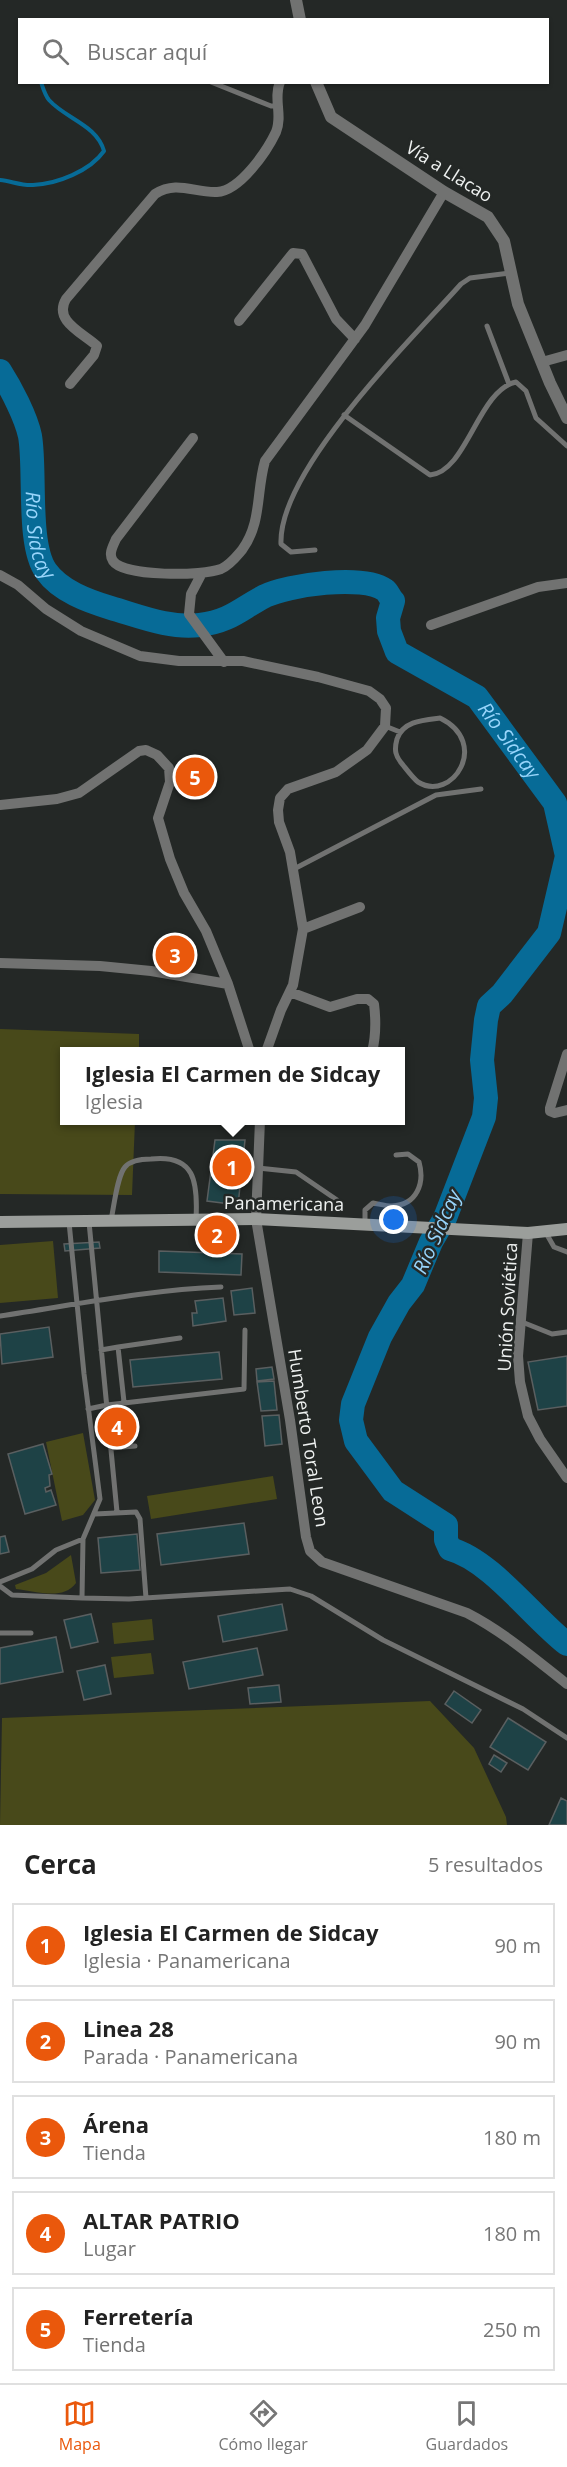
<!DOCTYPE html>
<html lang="es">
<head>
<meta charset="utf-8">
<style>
	body { margin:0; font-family:"Open Sans",sans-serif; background:#f6f6f6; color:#222 }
	.you { position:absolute; left:394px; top:1220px; width:21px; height:21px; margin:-15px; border:4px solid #fff; border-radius:50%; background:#1a73e8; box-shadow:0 0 0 9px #1a73e833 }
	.badge { display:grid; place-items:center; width:39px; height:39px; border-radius:50%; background:#ea580c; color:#fff; font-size:20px; font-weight:700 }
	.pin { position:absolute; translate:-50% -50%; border:3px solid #fff; box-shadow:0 2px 6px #0006 }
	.popup { position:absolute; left:60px; top:1047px; width:345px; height:78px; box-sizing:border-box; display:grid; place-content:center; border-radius:0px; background:#fff; filter:drop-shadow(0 2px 4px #0005); font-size:20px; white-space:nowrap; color:#767676 }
	.popup b { font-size:22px; color:#222 }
	.popup::after { content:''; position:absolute; left:50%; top:100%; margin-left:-12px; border:12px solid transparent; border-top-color:#fff }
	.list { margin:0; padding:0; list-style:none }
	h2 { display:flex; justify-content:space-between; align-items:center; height:78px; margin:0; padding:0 24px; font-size:26px }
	h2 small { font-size:20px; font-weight:400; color:#767676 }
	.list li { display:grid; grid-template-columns:39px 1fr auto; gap:18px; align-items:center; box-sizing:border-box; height:84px; margin:0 12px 12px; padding:0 12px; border:2px solid #e0e0e0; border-radius:0px }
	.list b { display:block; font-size:22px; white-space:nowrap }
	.list p { margin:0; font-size:20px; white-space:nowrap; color:#767676 }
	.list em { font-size:20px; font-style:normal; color:#767676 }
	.icon { flex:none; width:33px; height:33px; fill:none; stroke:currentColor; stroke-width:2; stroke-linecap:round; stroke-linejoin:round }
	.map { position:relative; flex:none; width:567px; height:1825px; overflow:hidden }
	.search { position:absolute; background:#fff; box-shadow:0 2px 4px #0004; left:18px; right:18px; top:18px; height:66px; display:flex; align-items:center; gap:15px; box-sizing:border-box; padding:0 21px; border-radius:0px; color:#767676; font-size:22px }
	.sheet { height:558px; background:#fff }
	nav { display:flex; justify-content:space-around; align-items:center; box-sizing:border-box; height:84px; border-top:2px solid #e0e0e0; background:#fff; font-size:16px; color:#767676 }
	nav a { display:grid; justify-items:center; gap:3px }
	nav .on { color:#ea580c }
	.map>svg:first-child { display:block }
</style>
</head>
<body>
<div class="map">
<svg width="567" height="1825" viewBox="0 0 567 1825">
	<rect width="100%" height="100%" fill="#242826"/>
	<!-- green -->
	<path fill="#48491a" d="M 0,1029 L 139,1034 L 139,1051 L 64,1052 L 64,1120 L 135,1121 L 132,1195 L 0,1194 Z
		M 53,1241 L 58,1298 L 0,1303 L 0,1245 Z
		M 83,1433 L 95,1500 L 83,1515 L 62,1521 L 46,1442 Z
		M 273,1476 L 277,1499 L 151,1519 L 147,1496 Z
		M 71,1555 L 76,1583 C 63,1601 36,1591 16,1589 L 15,1585 L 46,1573 Z
		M 152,1619 L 154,1640 L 114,1644 L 112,1623 Z
		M 151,1653 L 154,1674 L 114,1678 L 111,1657 Z
		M 430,1701 L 474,1748 L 506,1817 L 507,1825 L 0,1825 L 2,1718 Z"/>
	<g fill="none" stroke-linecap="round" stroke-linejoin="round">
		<!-- stream -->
		<path stroke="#076b97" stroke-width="4" d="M 0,180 C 11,181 22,186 33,185 C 57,184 90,171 104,151 C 97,125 66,119 49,100 C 45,95 43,88 41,82"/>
		<!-- river -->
		<path stroke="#076b97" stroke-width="24" id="s1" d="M 0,371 C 11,388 26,417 30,436 C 36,470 27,545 46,571 C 60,591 88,601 111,608 C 139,616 170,629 200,625 C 231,621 240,609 265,596 C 288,585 363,574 385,590 C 388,592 390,598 393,601 L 388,618 L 389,631 L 397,652 L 477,697 L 555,803 L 567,856 L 549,933 L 502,994 L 489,1006 L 486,1020 L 482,1060 L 486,1098 L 484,1117 L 445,1218 L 431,1242 L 413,1285 L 399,1303 L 380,1337 L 353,1404 L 351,1420 L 356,1441 L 393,1491 L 446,1525 L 446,1540 L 450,1549 C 491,1560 533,1618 567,1644"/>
	</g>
	<!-- building -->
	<path fill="#1e4246" stroke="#5a5f60" stroke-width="1.5" d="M 215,1140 L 245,1140 L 238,1205 L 207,1201 Z
		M 99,1242 L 100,1248 L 65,1251 L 64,1244 Z
		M 159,1251 L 242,1254 L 241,1275 L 159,1272 Z
		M 252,1288 L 255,1313 L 234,1315 L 231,1291 Z
		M 223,1298 L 226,1321 L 193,1326 L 192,1313 L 197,1313 L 195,1301 Z
		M 49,1327 L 53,1357 L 2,1364 L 0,1334 Z
		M 219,1352 L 222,1379 L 133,1387 L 130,1360 Z
		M 567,1356 L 567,1406 L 538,1410 L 528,1362 Z
		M 272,1367 L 274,1379 L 257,1381 L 256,1369 Z
		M 274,1381 L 277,1410 L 261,1411 L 257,1382 Z
		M 279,1415 L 282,1444 L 265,1446 L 262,1416 Z
		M 43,1444 L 52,1474 L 49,1475 L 50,1486 L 45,1488 L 46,1492 L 51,1490 L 56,1505 L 25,1514 L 8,1454 Z
		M 244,1523 L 249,1554 L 161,1565 L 157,1534 Z
		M 137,1534 L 140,1570 L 101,1573 L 98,1538 Z
		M 5,1536 L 9,1552 L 0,1554 L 0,1537 Z
		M 282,1604 L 287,1630 L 223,1642 L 218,1616 Z
		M 91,1614 L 98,1642 L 71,1648 L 64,1620 Z
		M 56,1637 L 63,1672 L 0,1684 L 0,1648 Z
		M 257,1648 L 263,1675 L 189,1689 L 183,1662 Z
		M 105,1665 L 111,1694 L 84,1700 L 77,1671 Z
		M 279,1685 L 281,1702 L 250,1704 L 248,1688 Z
		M 454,1691 L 481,1710 L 472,1723 L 445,1704 Z
		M 508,1718 L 546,1742 L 528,1770 L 490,1747 Z
		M 494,1755 L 507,1763 L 501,1772 L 489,1764 Z
		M 561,1798 L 567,1801 L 567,1825 L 549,1825 Z"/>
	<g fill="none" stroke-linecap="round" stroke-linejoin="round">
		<!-- service -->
		<path stroke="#717271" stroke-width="5" d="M 211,82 L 271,106 L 277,106
			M 487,326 L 509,384
			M 344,415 L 430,475 C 467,472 478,390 516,382 L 526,391 L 536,418 L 567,446
			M 315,550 L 291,552 L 281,544 C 278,470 412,339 461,284 L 470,278 L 510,273
			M 440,718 C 491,743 452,803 418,782 C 413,778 407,770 403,765 C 395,756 394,750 397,739 C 403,721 423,720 440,718 Z
			M 385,726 L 400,732
			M 294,869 L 436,795 L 481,789
			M 258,1168 L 296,1172 L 337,1200
			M 111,1220 C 114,1207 117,1176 125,1167 C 131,1160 143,1159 151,1159 C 195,1154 198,1182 196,1219
			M 69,1222 L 84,1374 L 100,1499 L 83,1539 L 82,1598
			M 89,1222 L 117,1512
			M 365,1224 L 365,1210 L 373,1203 C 379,1204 386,1206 392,1206 C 417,1205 425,1183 419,1162 L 408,1154 L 396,1155
			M 546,1233 L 554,1247 L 567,1252
			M 0,1316 C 74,1305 146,1290 221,1287
			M 522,1322 L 552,1334 L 567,1332
			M 118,1347 L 180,1338
			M 101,1350 L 118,1347 L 124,1402
			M 88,1409 L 107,1405 L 244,1389 L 245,1330
			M 111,1448 L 135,1446
			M 95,1514 L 136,1512 L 140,1519 L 146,1598
			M 0,1582 L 32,1569 L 56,1550 L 83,1539
			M 0,1586 L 12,1595 L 82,1598 L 129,1599 L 290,1589 L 311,1596 L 383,1640 L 523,1709 L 567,1738
			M 0,1633 L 31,1633"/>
		<!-- minor -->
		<path stroke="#717271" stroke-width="10" d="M 239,321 L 293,253 L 302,254 L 336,319 L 355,339
			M 542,362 L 567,355
			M 70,384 L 94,355 L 97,346 C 83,333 53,321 66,299 L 155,194 C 177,180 194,193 217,192 C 240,191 267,151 276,132 C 283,115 273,99 280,82
			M 193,438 L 116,539 C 113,546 108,554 113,561 C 124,577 203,576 221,569 C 230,565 236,557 242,550 C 262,523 256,492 265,461 L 365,325 L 444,192
			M 202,573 L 191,594 L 189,614 L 224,662
			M 0,575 L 18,585 L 46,609 L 81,631 L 140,656 L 179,661 L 243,661 L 318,677 L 369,691 L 380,699 L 386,708 L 385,726 L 367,750 L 336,772 L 288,789 L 280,798 L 278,810 L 279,822 L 290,852 L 303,929 L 293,985 L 281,1010 L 266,1052
			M 431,625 L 538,587 L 567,583
			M 0,805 L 57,799 L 79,793 L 139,751 L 146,750 L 157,755 L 169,768 L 170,782 L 158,818 L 170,859 L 184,893 L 206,931 L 228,984
			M 303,929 L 360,907
			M 0,963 L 100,966 L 151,971 L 228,984 L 250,1052
			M 290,992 L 330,1007 L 357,999 L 368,999 L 374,1004 C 376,1020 376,1036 372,1052
			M 567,1054 L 550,1108 L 550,1111 L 555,1113 L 567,1110
			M 260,1120 L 256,1219 L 290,1420 L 306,1537 L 310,1551 L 322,1562 L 467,1613 C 504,1632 535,1659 567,1684
			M 528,1233 L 518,1356 L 520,1382 L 528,1416 L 540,1439 L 567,1478"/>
		<!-- tertiary -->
		<path stroke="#717271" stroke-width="12" d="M 296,0 L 300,20
			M 316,82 L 331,117 L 444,192 L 488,217 L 504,241 L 518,304 L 550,383 L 567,418"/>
		<!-- secondary -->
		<path stroke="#9b9e9b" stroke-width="12" d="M 0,1222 L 256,1219 L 528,1233 L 567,1229"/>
	</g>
	<g text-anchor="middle" stroke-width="5" stroke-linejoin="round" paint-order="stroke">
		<!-- street labels -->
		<g font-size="18" fill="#eff2f1" stroke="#242826">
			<text transform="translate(449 172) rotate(32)" y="6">Vía a Llacao</text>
			<text transform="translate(284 1204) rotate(1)" y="6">Panamericana</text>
			<text transform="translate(508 1307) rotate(-87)" y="6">Unión Soviética</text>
			<text transform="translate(308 1438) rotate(81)" y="6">Humberto Toral Leon</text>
		</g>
		<!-- water labels -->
		<g font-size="20" font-style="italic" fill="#98d5fb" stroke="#242826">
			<text dy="7" stroke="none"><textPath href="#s1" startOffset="172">Río Sidcay</textPath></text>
			<text dy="7" stroke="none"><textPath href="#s1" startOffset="784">Río Sidcay</textPath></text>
			<text transform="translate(437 1232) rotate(-66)" y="7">Río Sidcay</text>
		</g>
	</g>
</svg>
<div class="you"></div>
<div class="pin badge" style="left:232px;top:1167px">1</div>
<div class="popup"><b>Iglesia El Carmen de Sidcay</b>Iglesia</div>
<div class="pin badge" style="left:217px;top:1235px">2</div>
<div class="pin badge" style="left:175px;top:955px">3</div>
<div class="pin badge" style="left:117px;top:1427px">4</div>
<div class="pin badge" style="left:195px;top:777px">5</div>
<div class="search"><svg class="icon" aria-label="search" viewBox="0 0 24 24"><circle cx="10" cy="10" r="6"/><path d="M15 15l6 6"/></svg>Buscar aquí</div>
</div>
<section class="sheet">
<h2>Cerca<small>5 resultados</small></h2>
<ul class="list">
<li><span class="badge">1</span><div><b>Iglesia El Carmen de Sidcay</b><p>Iglesia · Panamericana</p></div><em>90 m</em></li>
<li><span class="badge">2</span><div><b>Linea 28</b><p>Parada · Panamericana</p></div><em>90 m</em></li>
<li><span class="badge">3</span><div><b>Árena</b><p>Tienda</p></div><em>180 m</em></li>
<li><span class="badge">4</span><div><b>ALTAR PATRIO</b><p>Lugar</p></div><em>180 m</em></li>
<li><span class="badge">5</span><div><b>Ferretería</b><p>Tienda</p></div><em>250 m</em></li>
</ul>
</section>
<nav>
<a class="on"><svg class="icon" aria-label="map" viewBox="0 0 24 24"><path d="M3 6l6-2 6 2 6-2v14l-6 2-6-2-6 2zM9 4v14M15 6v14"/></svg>Mapa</a>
<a><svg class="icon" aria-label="directions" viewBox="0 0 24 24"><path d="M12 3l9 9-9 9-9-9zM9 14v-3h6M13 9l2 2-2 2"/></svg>Cómo llegar</a>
<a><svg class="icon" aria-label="saved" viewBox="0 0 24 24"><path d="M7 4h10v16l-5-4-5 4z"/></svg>Guardados</a>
</nav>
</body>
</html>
